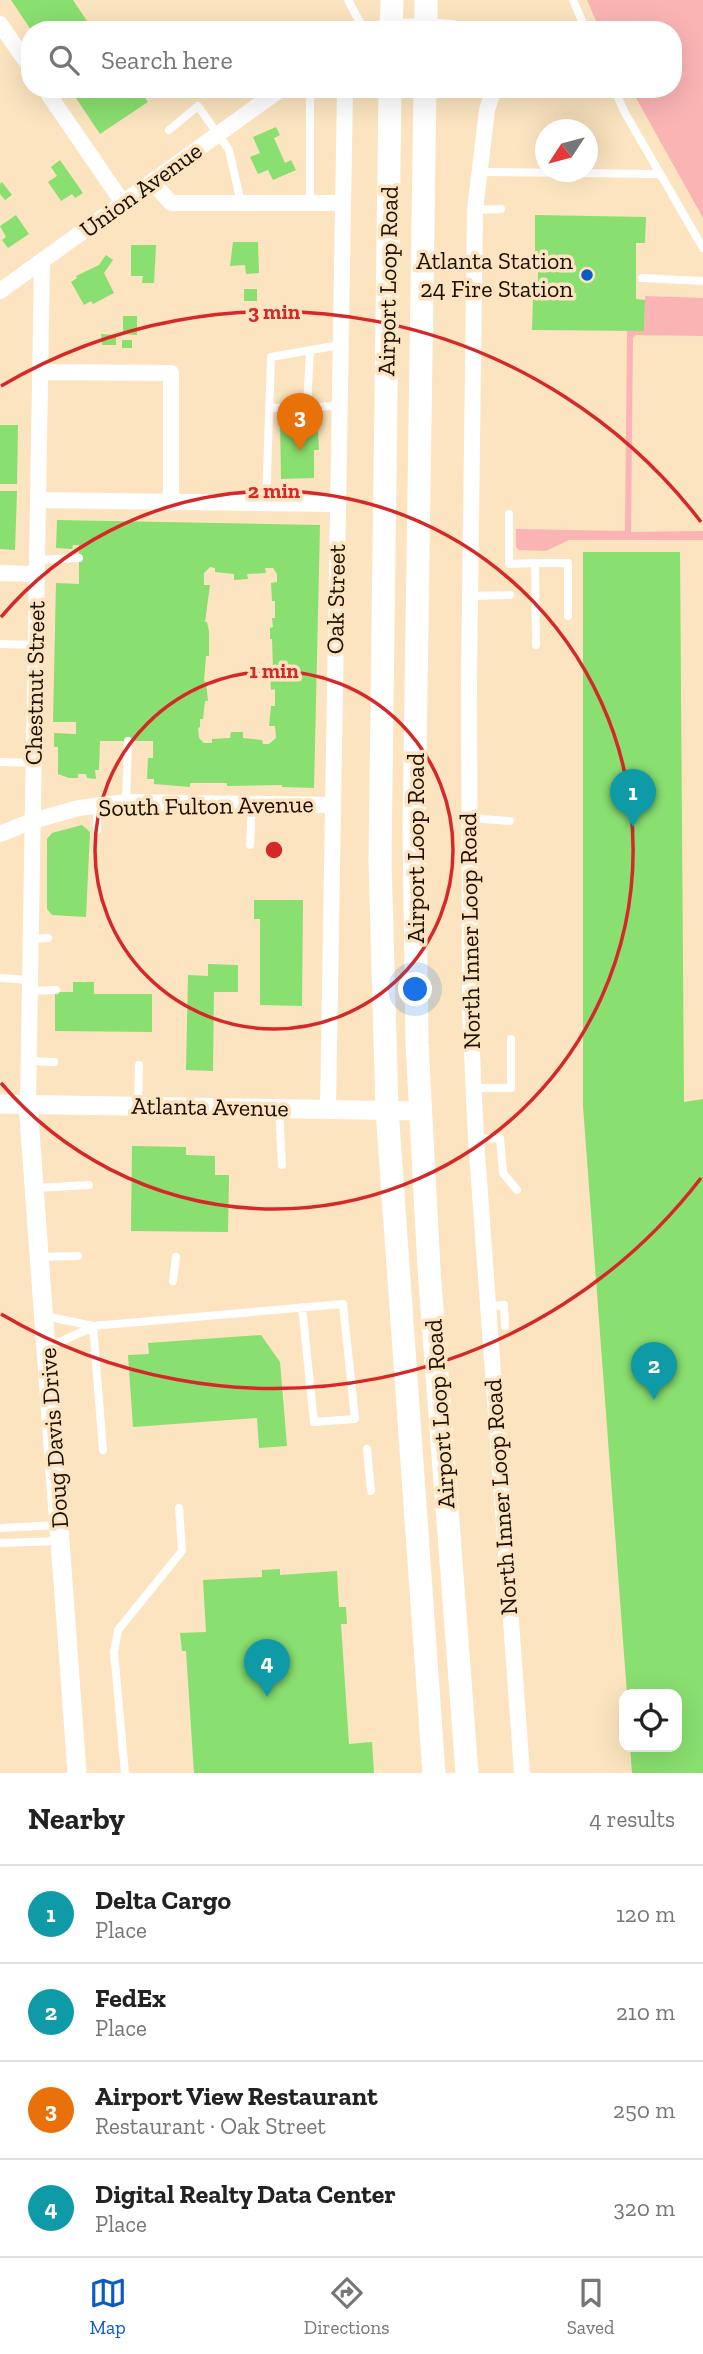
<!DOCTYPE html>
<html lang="en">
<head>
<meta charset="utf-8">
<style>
	body { margin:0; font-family:"Zilla Slab",serif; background:#f6f6f6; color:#222 }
	.controls { position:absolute; right:21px; bottom:21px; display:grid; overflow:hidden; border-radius:14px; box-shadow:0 7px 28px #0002 }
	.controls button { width:63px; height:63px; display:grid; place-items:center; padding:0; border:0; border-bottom:2px solid #e0e0e0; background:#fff; color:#222; font:35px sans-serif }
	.compass { position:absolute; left:535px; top:119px; width:63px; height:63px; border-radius:50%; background:#fff; box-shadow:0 7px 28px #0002; rotate:234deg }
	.you { position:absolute; left:416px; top:990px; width:24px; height:24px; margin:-18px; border:5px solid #fff; border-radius:50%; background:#1a73e8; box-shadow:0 0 0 10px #1a73e833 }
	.badge { display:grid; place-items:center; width:46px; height:46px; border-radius:50%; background:#0d5ac4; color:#fff; font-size:23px; font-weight:700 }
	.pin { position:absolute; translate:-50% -58px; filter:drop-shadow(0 2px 4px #0008) }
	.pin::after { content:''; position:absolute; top:37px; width:24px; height:21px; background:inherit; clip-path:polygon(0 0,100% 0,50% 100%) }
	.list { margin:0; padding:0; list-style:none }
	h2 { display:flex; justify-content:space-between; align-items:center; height:91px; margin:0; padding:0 28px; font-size:30px }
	h2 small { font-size:23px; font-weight:400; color:#767676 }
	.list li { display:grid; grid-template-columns:46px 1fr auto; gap:21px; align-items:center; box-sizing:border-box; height:98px; padding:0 28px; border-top:2px solid #e0e0e0 }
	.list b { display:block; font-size:26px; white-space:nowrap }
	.list p { margin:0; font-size:23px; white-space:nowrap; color:#767676 }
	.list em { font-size:23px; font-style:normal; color:#767676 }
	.icon { flex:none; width:38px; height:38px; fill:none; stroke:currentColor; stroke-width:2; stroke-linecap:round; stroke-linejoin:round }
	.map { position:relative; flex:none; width:703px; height:1773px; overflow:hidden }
	.search { position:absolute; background:#fff; box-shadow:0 7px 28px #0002; left:21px; right:21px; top:21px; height:77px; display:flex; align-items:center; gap:18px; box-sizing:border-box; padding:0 24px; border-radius:28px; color:#767676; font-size:26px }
	.sheet { height:483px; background:#fff }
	nav { display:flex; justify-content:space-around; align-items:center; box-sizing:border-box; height:98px; border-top:2px solid #e0e0e0; background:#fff; font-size:19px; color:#767676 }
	nav a { display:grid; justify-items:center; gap:4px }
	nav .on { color:#0d5ac4 }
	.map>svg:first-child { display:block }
</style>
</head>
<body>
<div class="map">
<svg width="703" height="1773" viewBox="0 0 703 1773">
	<rect width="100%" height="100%" fill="#fbe4bf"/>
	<!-- green -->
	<path fill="#fab4b4" d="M 587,0 L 703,0 L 703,218 L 631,89 L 673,89 L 673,30 L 600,30 Z
		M 645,296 L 703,298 L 703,336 L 636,335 L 633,338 L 631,532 L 703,531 L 703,540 L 569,540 L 546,551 L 519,550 L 516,547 L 516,529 L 625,531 L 627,331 L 644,331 Z"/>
	<!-- building -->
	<path fill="#89df6f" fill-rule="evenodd" d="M 11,0 L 73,0 L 93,30 L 31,30 Z
		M 70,89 L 139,89 L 148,102 L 100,134 Z
		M 276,127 L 280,135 L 274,138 L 285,163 L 291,160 L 296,170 L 273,180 L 268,170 L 258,174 L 250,157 L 260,153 L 253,137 Z
		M 60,160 L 83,193 L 75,198 L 72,194 L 61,201 L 48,182 L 57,176 L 51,167 Z
		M 2,182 L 12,195 L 5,200 L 0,194 L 0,184 Z
		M 16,215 L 29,234 L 8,248 L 2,240 L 6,237 L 0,226 Z
		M 535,215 L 646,217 L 645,243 L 636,243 L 636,299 L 645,300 L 644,331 L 532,330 L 533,299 L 538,299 L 538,251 L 535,251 Z
		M 233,242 L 258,242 L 259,273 L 246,274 L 245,265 L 230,266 Z
		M 131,245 L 156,245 L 154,283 L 142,283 L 143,276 L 131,276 Z
		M 106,255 L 113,260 L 104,273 L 114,293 L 93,304 L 91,301 L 84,305 L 71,282 L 77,278 L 76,276 L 99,265 Z
		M 244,289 L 257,289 L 257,301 L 244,301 Z
		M 123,316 L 137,316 L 137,335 L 123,334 Z
		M 101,334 L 116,335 L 116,345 L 102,345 Z
		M 122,340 L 132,340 L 132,348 L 122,348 Z
		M 315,417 L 315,431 L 318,431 L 319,450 L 314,450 L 314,478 L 281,479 L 280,418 Z
		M 0,425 L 18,425 L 17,484 L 0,484 Z
		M 0,491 L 17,491 L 15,550 L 0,549 Z
		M 57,520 L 320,525 L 314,788 L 282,787 L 282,785 L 227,786 L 227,783 L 190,783 L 190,787 L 154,784 L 154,779 L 147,779 L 148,758 L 153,758 L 153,741 L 100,741 L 99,770 L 95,770 L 96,779 L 87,778 L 86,774 L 78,774 L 78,778 L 69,778 L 58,774 L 58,747 L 54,747 L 54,733 L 76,734 L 76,722 L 53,722 L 56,583 L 79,584 L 79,545 L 73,545 L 72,549 L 56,548 ZM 210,567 L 215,568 L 215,572 L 234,574 L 234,580 L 248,579 L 247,574 L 266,573 L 265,568 L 273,568 L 277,574 L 277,582 L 271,583 L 272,601 L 275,601 L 275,618 L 272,618 L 273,627 L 270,628 L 270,639 L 272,639 L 273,669 L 270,669 L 271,690 L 275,689 L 275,706 L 271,706 L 269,726 L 275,726 L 276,738 L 269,744 L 263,744 L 262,740 L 243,738 L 243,732 L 231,732 L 230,738 L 212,739 L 212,743 L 204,743 L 199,738 L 198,728 L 200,727 L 200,719 L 203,719 L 205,701 L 208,701 L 206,682 L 204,681 L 206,656 L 209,656 L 209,631 L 207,622 L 205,622 L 210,585 L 204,585 L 204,573 Z
		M 583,552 L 680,552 L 684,1102 L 703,1099 L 703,1773 L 632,1773 L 630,1747 L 677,1747 L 677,1694 L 627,1694 L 583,1106 Z
		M 82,825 L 90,832 L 86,917 L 52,915 L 47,909 L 47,839 L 52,833 Z
		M 254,900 L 303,900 L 302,1006 L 260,1005 L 260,919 L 254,919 Z
		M 208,964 L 238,965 L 238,992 L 214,992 L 213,1071 L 186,1070 L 188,975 L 208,976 Z
		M 73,982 L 94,982 L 94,994 L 152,994 L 152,1032 L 55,1031 L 55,992 L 73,992 Z
		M 132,1146 L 186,1147 L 186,1155 L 215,1156 L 215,1175 L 229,1175 L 228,1232 L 131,1231 Z
		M 261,1335 L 280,1362 L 287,1446 L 259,1448 L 257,1418 L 133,1427 L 128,1355 L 149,1354 L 148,1343 Z
		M 280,1569 L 280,1575 L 337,1571 L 339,1607 L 346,1607 L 347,1624 L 341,1624 L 349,1744 L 372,1742 L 374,1773 L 194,1773 L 186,1651 L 182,1651 L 180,1633 L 206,1632 L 203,1580 L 262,1577 L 262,1570 Z"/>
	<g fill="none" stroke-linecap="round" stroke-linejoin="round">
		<!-- service -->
		<path stroke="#fff" stroke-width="8" d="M 348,0 L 364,30
			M 573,0 L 586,30
			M 307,89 L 310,93 L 310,203
			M 614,89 L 625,113 L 703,248
			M 169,130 L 198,106 L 229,150 L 241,203
			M 481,172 L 659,174
			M 475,210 L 501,209
			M 642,278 L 703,281
			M 307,407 L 310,350
			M 269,408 L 340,406
			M 266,504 L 271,357 L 340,345
			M 509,514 L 509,564 L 535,563 L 536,645
			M 37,560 L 79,558
			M 535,563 L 568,563 L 568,616
			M 470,596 L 510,595
			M 0,644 L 36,645
			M 0,762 L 33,763
			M 126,802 L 128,741
			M 97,806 L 97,830
			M 468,818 L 510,821
			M 250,845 L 252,804
			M 31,939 L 48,938
			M 0,978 L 30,980
			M 30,991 L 56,990
			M 29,1061 L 54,1062
			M 473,1088 L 511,1088 L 511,1039
			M 138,1106 L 139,1065
			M 279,1108 L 282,1165
			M 476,1139 L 500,1138 L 503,1173 L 517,1190
			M 36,1188 L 89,1185
			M 39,1257 L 78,1256
			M 173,1281 L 176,1257
			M 488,1306 L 504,1305 L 505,1326
			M 45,1316 L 93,1326 L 343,1304 L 355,1419 L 314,1422 L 302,1307
			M 93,1326 L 103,1450
			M 48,1347 L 93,1327
			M 367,1449 L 371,1491
			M 0,1528 L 59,1525
			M 0,1543 L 60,1541
			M 125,1773 L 114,1652 L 118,1630 L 182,1551 L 179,1508"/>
		<!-- minor -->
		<path stroke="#fff" stroke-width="16" d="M 0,24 L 30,67
			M 371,30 C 398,25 425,26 453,28 L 456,30
			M 45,89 L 123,203
			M 494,89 L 487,110 L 475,210 L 469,679 L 470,1012 L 476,1139 L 522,1773
			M 152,182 L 171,203 L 343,203
			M 0,291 L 281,89
			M 40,372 L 171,373 L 171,502
			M 38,500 L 338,504
			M 0,573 L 37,574
			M 0,834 L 32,821 L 79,808 L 126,802 L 333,805
			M 28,1104 L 42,261
			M 328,1109 L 345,89"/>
		<!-- tertiary -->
		<path stroke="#fff" stroke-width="19" d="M 0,1104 L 420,1111
			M 28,1104 L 77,1773"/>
		<!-- secondary -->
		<path stroke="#fff" stroke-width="23" d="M 391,30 L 392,0
			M 426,30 L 426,0
			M 390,89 L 380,860 L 387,1110 L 434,1773
			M 425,89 L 414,827 L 417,1043 L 429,1269 L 467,1773"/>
	</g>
	<!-- distance rings -->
	<g fill="none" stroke="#d62828" stroke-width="3.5">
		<circle cx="274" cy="850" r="179"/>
		<path d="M1 617A359 359 0 1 1 1 1083"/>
		<path d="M701 1178A538 538 0 0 1 1 1314M1 386A538 538 0 0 1 701 522"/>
	</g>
	<!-- markers -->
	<circle fill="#0d5ac4" stroke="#fbe4bf" stroke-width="2.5" cx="587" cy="275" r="7"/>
	<g text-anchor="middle" stroke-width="7" stroke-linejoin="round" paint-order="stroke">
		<!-- street labels -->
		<g font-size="24" fill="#1b0d00" stroke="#fbe4bf">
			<text transform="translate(141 190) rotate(-36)" y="8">Union Avenue</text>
			<text transform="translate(388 281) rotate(-89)" y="8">Airport Loop Road</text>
			<text transform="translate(336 599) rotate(-89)" y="8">Oak Street</text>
			<text transform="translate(35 683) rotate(-89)" y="8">Chestnut Street</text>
			<text transform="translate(206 806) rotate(-1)" y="8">South Fulton Avenue</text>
			<text transform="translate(416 848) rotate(-90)" y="8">Airport Loop Road</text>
			<text transform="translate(470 931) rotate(-91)" y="8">North Inner Loop Road</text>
			<text transform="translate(210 1107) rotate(1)" y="8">Atlanta Avenue</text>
			<text transform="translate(440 1414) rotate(-94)" y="8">Airport Loop Road</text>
			<text transform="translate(54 1438) rotate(-94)" y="8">Doug Davis Drive</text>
			<text transform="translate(501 1497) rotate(-94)" y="8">North Inner Loop Road</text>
		</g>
		<!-- poi labels -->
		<g font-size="24" fill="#1b0d00" stroke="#fbe4bf" text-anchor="end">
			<text x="573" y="269">Atlanta Station<tspan x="573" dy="28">24 Fire Station</tspan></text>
		</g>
	</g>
	<circle cx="274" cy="850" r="10" fill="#d62828" stroke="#fbe4bf" stroke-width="3.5"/>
	<g font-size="21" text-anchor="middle" font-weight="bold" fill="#d62828" stroke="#fbe4bf" stroke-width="7" stroke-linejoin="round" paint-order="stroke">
		<text x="274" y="319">3 min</text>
		<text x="274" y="498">2 min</text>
		<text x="274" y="678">1 min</text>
	</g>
</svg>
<div class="controls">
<button><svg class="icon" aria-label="locate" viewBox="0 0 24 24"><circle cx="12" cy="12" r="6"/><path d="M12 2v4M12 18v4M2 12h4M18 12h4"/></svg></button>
</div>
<svg class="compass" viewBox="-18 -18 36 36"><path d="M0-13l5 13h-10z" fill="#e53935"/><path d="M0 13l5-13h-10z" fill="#767676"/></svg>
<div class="you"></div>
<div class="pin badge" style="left:633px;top:827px;background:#0f9aa8">1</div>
<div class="pin badge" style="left:654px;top:1400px;background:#0f9aa8">2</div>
<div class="pin badge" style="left:300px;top:451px;background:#e8710a">3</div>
<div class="pin badge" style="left:267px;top:1697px;background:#0f9aa8">4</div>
<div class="search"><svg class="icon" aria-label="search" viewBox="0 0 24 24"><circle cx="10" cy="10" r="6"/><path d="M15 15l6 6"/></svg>Search here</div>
</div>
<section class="sheet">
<h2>Nearby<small>4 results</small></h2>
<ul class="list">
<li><span class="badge" style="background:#0f9aa8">1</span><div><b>Delta Cargo</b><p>Place</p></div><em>120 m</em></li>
<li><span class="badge" style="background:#0f9aa8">2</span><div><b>FedEx</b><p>Place</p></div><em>210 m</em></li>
<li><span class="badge" style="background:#e8710a">3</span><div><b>Airport View Restaurant</b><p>Restaurant · Oak Street</p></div><em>250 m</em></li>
<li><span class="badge" style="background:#0f9aa8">4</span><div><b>Digital Realty Data Center</b><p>Place</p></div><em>320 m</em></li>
</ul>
</section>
<nav>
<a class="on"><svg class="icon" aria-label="map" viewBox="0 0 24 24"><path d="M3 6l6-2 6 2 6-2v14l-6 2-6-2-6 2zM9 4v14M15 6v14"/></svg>Map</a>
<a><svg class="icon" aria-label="directions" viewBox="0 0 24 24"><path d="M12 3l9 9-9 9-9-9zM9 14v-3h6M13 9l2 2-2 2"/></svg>Directions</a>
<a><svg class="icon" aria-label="saved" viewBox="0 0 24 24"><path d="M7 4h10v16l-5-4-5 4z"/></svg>Saved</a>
</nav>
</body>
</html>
